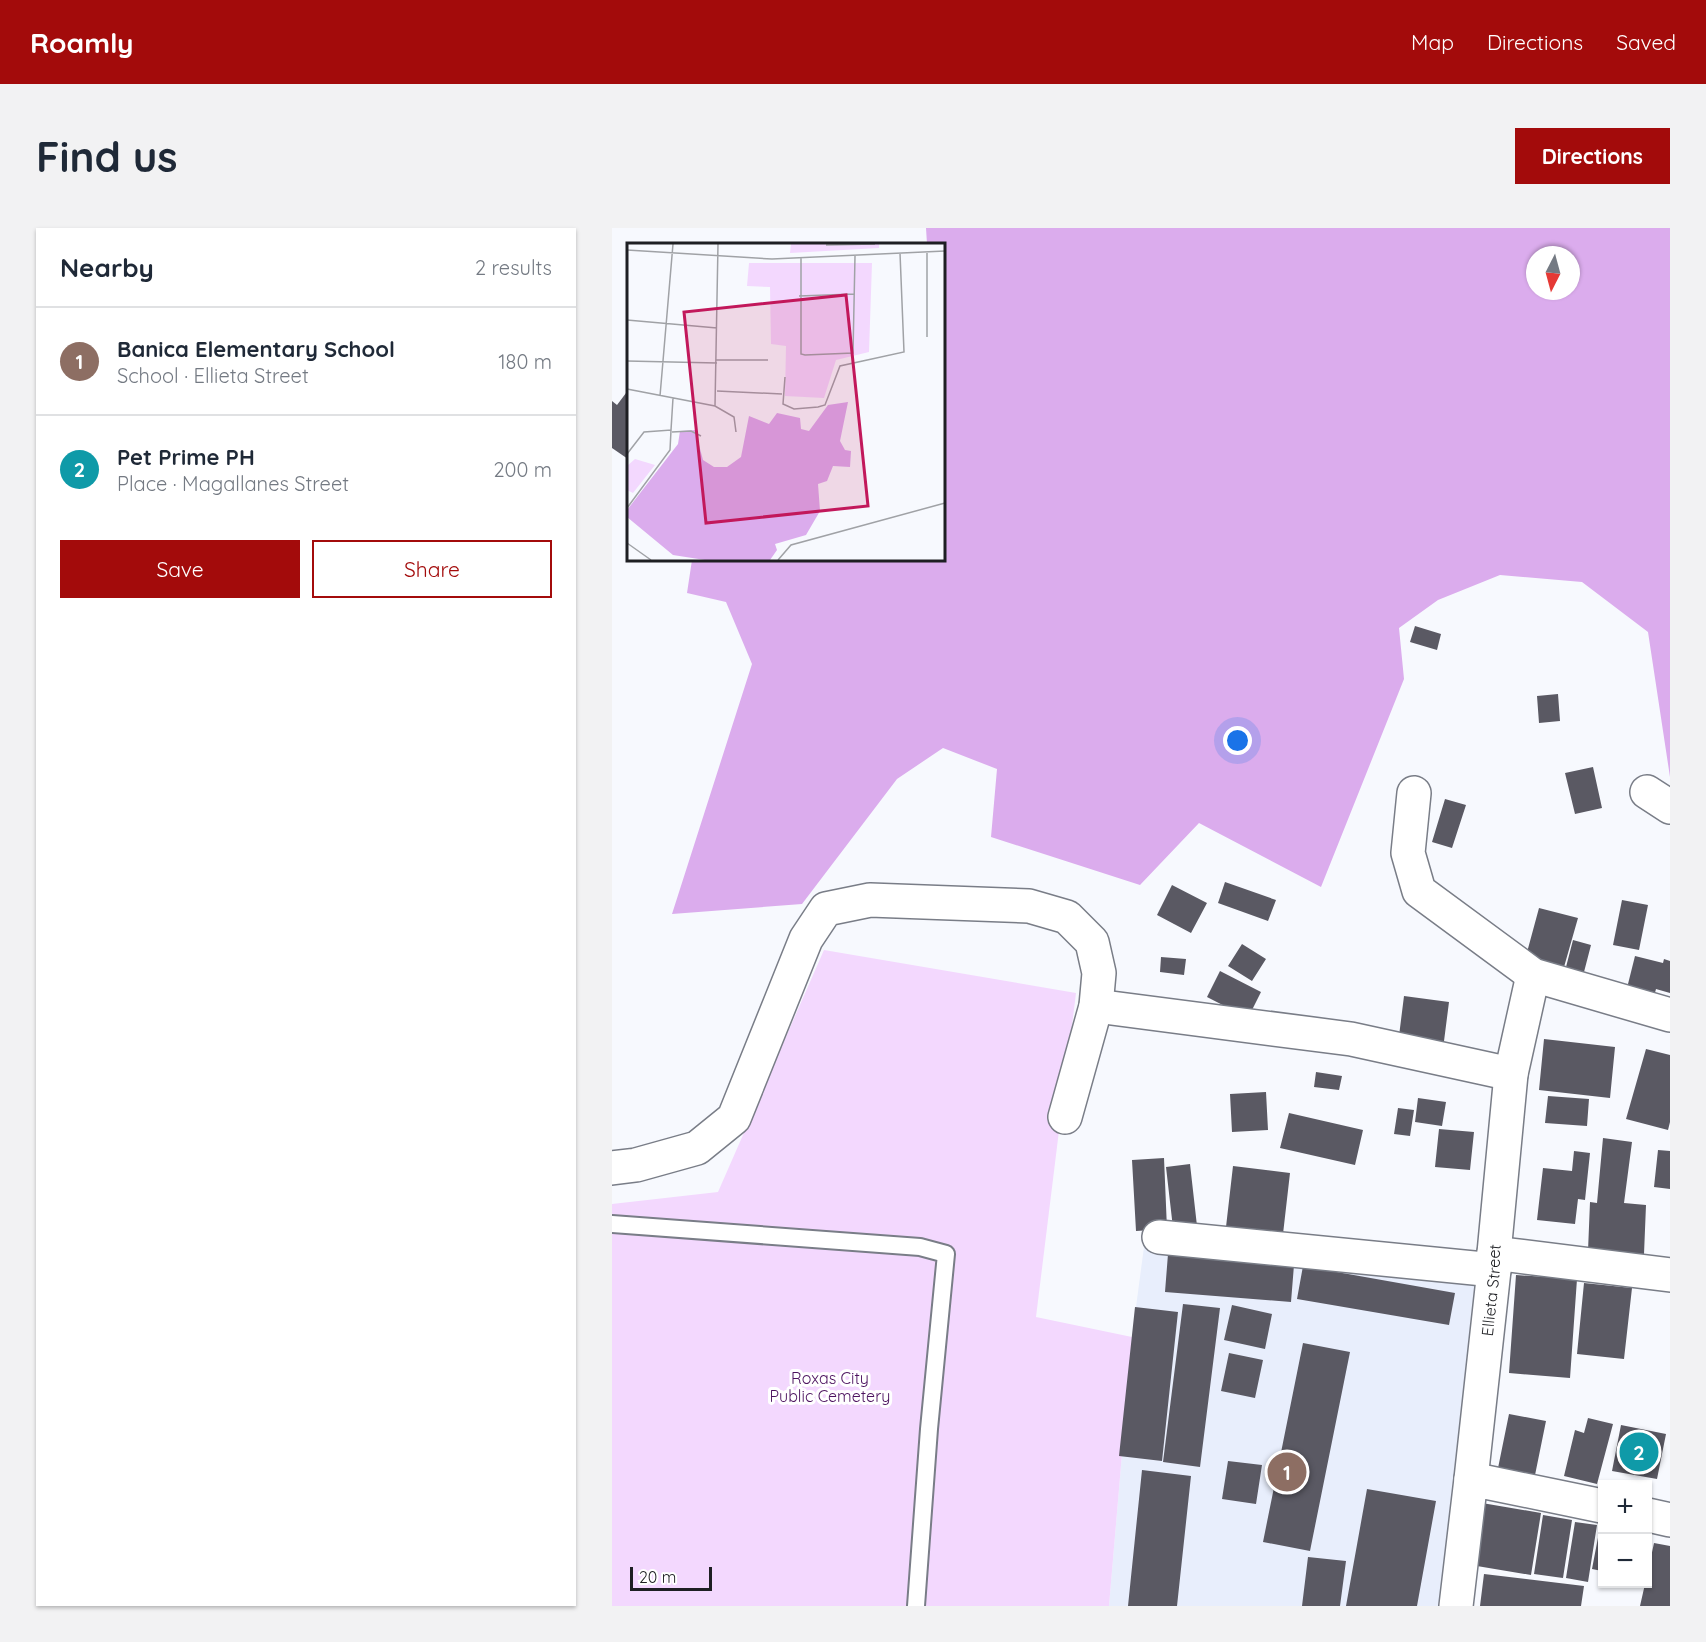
<!DOCTYPE html>
<html lang="en">
<head>
<meta charset="utf-8">
<style>
	body { margin:0; font-family:Quicksand,sans-serif; background:#f2f2f3; color:#1f2937 }
	.controls { position:absolute; right:18px; bottom:18px; display:grid; overflow:hidden; border-radius:0px; box-shadow:0 2px 4px #0004 }
	.controls button { width:54px; height:54px; display:grid; place-items:center; padding:0; border:0; border-bottom:2px solid #e0e1e3; background:#fff; color:#1f2937; font:30px sans-serif }
	.compass { position:absolute; left:914px; top:18px; width:54px; height:54px; border-radius:50%; background:#fff; box-shadow:0 2px 4px #0004; rotate:186deg }
	.scale { position:absolute; left:18px; bottom:15px; width:82px; box-sizing:border-box; padding-left:6px; border:3px solid #1e1f23; border-top:0; font-size:16px; line-height:21px; white-space:nowrap; color:#1e1f23; -webkit-text-stroke:4px #fff; paint-order:stroke }
	.you { position:absolute; left:626px; top:513px; width:21px; height:21px; margin:-15px; border:4px solid #fff; border-radius:50%; background:#1a73e8; box-shadow:0 0 0 9px #1a73e833 }
	.badge { display:grid; place-items:center; width:39px; height:39px; border-radius:50%; background:#a30b0b; color:#fff; font-size:20px; font-weight:700 }
	.pin { position:absolute; translate:-50% -50%; border:3px solid #fff; box-shadow:0 2px 6px #0006 }
	.list { margin:0; padding:0; list-style:none }
	h2 { display:flex; justify-content:space-between; align-items:center; height:78px; margin:0; padding:0 24px; font-size:26px }
	h2 small { font-size:20px; font-weight:400; color:#747a83 }
	.list li { display:grid; grid-template-columns:39px 1fr auto; gap:18px; align-items:center; box-sizing:border-box; height:108px; padding:0 24px; border-top:2px solid #e0e1e3 }
	.list b { display:block; font-size:22px; white-space:nowrap }
	.list p { margin:0; font-size:20px; white-space:nowrap; color:#747a83 }
	.list em { font-size:20px; font-style:normal; color:#747a83 }
	.actions { display:flex; gap:12px; padding:18px 24px }
	.actions a { flex:1; padding:14px 0; border:2px solid #a30b0b; border-radius:0px; text-align:center; font-size:21px; color:#a30b0b }
	.actions .main { background:#a30b0b; color:#fff }
	.map { position:relative; flex:none; width:1058px; height:1378px; overflow:hidden; border-radius:0px }
	header { display:flex; align-items:center; gap:36px; box-sizing:border-box; height:84px; padding:0 30px; background:#a30b0b; color:#fff }
	header strong { font-size:28px }
	nav { display:flex; gap:33px; margin-inline-start:auto; font-size:21px }
	.intro { display:flex; align-items:center; justify-content:space-between; box-sizing:border-box; height:144px; padding:0 36px }
	h1 { margin:0; font-size:42px }
	.button { padding:15px 27px; border-radius:0px; background:#a30b0b; color:#fff; font-size:21px; font-weight:700 }
	main { display:flex; gap:36px; padding:0 36px }
	aside { flex:1; background:#fff; border-radius:0px; box-shadow:0 2px 4px #0004 }
	.map>svg:first-child { display:block }
</style>
</head>
<body>
<header>
<strong>Roamly</strong>
<nav><a>Map</a><a>Directions</a><a>Saved</a></nav>
</header>
<div class="intro"><h1>Find us</h1><a class="button">Directions</a></div>
<main>
<aside>
<h2>Nearby<small>2 results</small></h2>
<ul class="list">
<li><span class="badge" style="background:#8d6e63">1</span><div><b>Banica Elementary School</b><p>School · Ellieta Street</p></div><em>180 m</em></li>
<li><span class="badge" style="background:#0f9aa8">2</span><div><b>Pet Prime PH</b><p>Place · Magallanes Street</p></div><em>200 m</em></li>
</ul>
<div class="actions"><a class="main">Save</a><a>Share</a></div>
</aside>
<div class="map">
<svg width="1058" height="1378" viewBox="0 0 1058 1378">
	<rect width="100%" height="100%" fill="#f7f9fe"/>
	<!-- built -->
	<path fill="#e8eefc" d="M 532,1019 L 863,1055 L 827,1378 L 497,1378 L 520,1109 Z"/>
	<!-- green -->
	<path fill="#f3d8fe" d="M 212,722 L 464,765 L 424,1089 L 520,1109 L 497,1378 L 0,1378 L 0,976 L 106,964 Z"/>
	<!-- forest -->
	<path fill="#dbaced" fill-rule="evenodd" d="M 314,0 L 1058,0 L 1058,549 L 1036,404 L 970,354 L 888,347 L 826,372 L 787,400 L 792,451 L 709,659 L 587,595 L 528,657 L 379,609 L 385,541 L 331,520 L 285,551 L 190,676 L 60,686 L 140,436 L 114,374 L 75,365 L 80,332 L 332,332 L 332,16 L 315,16 ZM 923,27 L 959,27 L 959,63 L 923,63 Z"/>
	<!-- building -->
	<path fill="#5a5963" d="M 14,165 L 16,167 L 16,231 L 0,220 L 0,173 L 5,177 Z
		M 803,398 L 829,406 L 825,422 L 798,414 Z
		M 946,466 L 948,493 L 927,495 L 925,468 Z
		M 981,539 L 990,580 L 963,586 L 953,545 Z
		M 833,571 L 854,577 L 840,620 L 820,614 Z
		M 613,654 L 664,672 L 656,693 L 606,675 Z
		M 560,657 L 595,675 L 579,705 L 545,687 Z
		M 1010,672 L 1036,677 L 1027,722 L 1001,717 Z
		M 927,680 L 966,690 L 952,739 L 914,728 Z
		M 961,712 L 979,717 L 972,744 L 954,739 Z
		M 630,716 L 654,731 L 640,753 L 616,738 Z
		M 1023,728 L 1051,735 L 1052,731 L 1058,733 L 1058,765 L 1044,761 L 1041,772 L 1014,764 Z
		M 549,729 L 574,731 L 572,747 L 548,744 Z
		M 608,743 L 649,764 L 636,790 L 595,769 Z
		M 792,768 L 837,774 L 831,821 L 786,816 Z
		M 932,811 L 1003,819 L 998,870 L 927,862 Z
		M 1034,821 L 1058,827 L 1058,894 L 1056,902 L 1014,891 Z
		M 704,844 L 730,848 L 727,862 L 702,859 Z
		M 654,864 L 656,902 L 620,904 L 618,866 Z
		M 936,868 L 977,871 L 975,898 L 933,895 Z
		M 806,870 L 834,874 L 830,898 L 803,894 Z
		M 786,880 L 802,882 L 798,908 L 782,906 Z
		M 677,885 L 751,902 L 743,937 L 668,920 Z
		M 827,901 L 862,904 L 858,942 L 823,939 Z
		M 991,910 L 1020,914 L 1012,975 L 1034,977 L 1032,1026 L 976,1023 L 978,974 L 985,975 Z
		M 1046,922 L 1058,923 L 1058,961 L 1042,959 Z
		M 962,923 L 978,925 L 973,972 L 966,971 L 963,996 L 925,992 L 931,940 L 960,943 Z
		M 552,930 L 555,1001 L 524,1003 L 520,932 Z
		M 578,936 L 585,998 L 561,1000 L 554,939 Z
		M 621,938 L 678,945 L 671,1006 L 614,999 Z
		M 556,1026 L 682,1037 L 679,1074 L 553,1064 Z
		M 691,1038 L 843,1065 L 837,1097 L 685,1071 Z
		M 904,1047 L 965,1051 L 958,1150 L 897,1145 Z
		M 972,1055 L 1020,1060 L 1012,1131 L 965,1126 Z
		M 571,1076 L 608,1080 L 588,1239 L 551,1234 Z
		M 620,1077 L 660,1086 L 653,1121 L 612,1112 Z
		M 523,1079 L 566,1084 L 550,1233 L 507,1228 Z
		M 691,1115 L 738,1124 L 698,1323 L 651,1314 Z
		M 617,1125 L 651,1132 L 643,1170 L 609,1163 Z
		M 897,1186 L 934,1193 L 922,1252 L 885,1245 Z
		M 976,1190 L 1001,1196 L 985,1256 L 952,1248 L 963,1202 L 972,1205 Z
		M 1009,1197 L 1054,1206 L 1045,1251 L 1000,1243 Z
		M 616,1233 L 650,1237 L 644,1276 L 610,1271 Z
		M 530,1242 L 579,1248 L 565,1378 L 516,1378 Z
		M 755,1261 L 824,1273 L 805,1378 L 734,1378 Z
		M 870,1275 L 929,1285 L 919,1347 L 859,1337 Z
		M 931,1287 L 960,1292 L 951,1350 L 922,1346 Z
		M 963,1294 L 985,1297 L 976,1354 L 954,1350 Z
		M 989,1294 L 990,1294 L 990,1343 L 980,1341 Z
		M 1042,1315 L 1058,1318 L 1058,1378 L 1028,1378 L 1033,1356 L 1036,1356 L 1036,1343 Z
		M 696,1329 L 734,1333 L 728,1378 L 690,1378 Z
		M 872,1346 L 972,1358 L 969,1378 L 868,1378 Z"/>
	<g fill="none" stroke-linecap="round" stroke-linejoin="round">
		<!-- service casing -->
		<g stroke="#797d87" stroke-width="20">
			<path id="service" d="M 0,996 L 308,1019 L 334,1026 L 317,1201 L 304,1378"/>
		</g>
		<!-- minor casing -->
		<g stroke="#797d87" stroke-width="36">
			<g id="minor">
				<path d="M 1035,564 L 1058,579"/>
				<path d="M 802,565 L 796,625 L 807,663 L 921,747 L 1058,787"/>
				<path d="M 484,778 L 739,811 L 899,846"/>
				<path d="M 0,940 L 24,937 L 85,920 L 122,890 L 194,711 L 214,681 L 258,672 L 417,678 L 455,689 L 480,714 L 487,745 L 484,778 L 453,889"/>
				<path d="M 547,1009 L 882,1042"/>
				<path d="M 882,1025 L 1058,1047"/>
				<path id="s1" d="M 859,1251 L 882,1042 L 882,1025 L 899,846 L 921,747"/>
			</g>
		</g>
		<!-- tertiary casing -->
		<g stroke="#797d87" stroke-width="36">
			<path id="tertiary" d="M 1036,1287 L 1058,1292
				M 844,1378 L 859,1251 L 990,1278"/>
		</g>
		<!-- service -->
		<use href="#service" stroke="#fff" stroke-width="16"/>
		<!-- minor -->
		<use href="#minor" stroke="#fff" stroke-width="33"/>
		<!-- tertiary -->
		<use href="#tertiary" stroke="#fff" stroke-width="33"/>
	</g>
	<g text-anchor="middle" stroke-width="6" stroke-linejoin="round" paint-order="stroke">
		<!-- street labels -->
		<g font-size="16" fill="#1e1f23" stroke="#fff">
			<text dy="6" stroke="none"><textPath href="#s1" startOffset="190">Ellieta Street</textPath></text>
		</g>
		<!-- park labels -->
		<g font-size="16" fill="#4c125f" stroke="#fff">
			<text x="218" y="1156">Roxas City<tspan x="218" dy="18">Public Cemetery</tspan></text>
		</g>
	</g>
	<!-- overview -->
	<g transform="translate(15 15)">
		<rect width="318" height="318" fill="#f7f9fe"/>
		<path d="M 164,1 L 252,1 L 252,5 L 163,10 ZM 122,20 L 245,20 L 242,109 L 209,117 L 197,155 L 158,153 L 159,103 L 144,101 L 143,44 L 120,43 ZM 8,216 L 28,222 L 6,250 L 0,247 L 0,223 Z" fill="#f3d8fe"/>
		<path d="M 221,159 L 213,198 L 218,207 L 224,208 L 223,224 L 206,223 L 200,238 L 191,241 L 193,268 L 179,292 L 148,301 L 150,307 L 143,317 L 78,317 L 46,312 L 0,274 L 0,267 L 51,201 L 53,188 L 68,187 L 76,217 L 87,224 L 100,224 L 114,214 L 122,173 L 142,181 L 150,170 L 173,175 L 174,186 L 182,188 L 201,162 Z" fill="#dbaced"/>
		<path fill="none" stroke="#a0a2a6" stroke-width="1.5" d="M 199,2 L 248,1M 0,7 L 145,16 L 318,8M 174,15 L 174,111 L 178,112 L 226,110 L 228,13M 172,53 L 227,51M 0,77 L 90,85M 300,94 L 300,9M 89,117 L 141,117M 0,118 L 90,120M 158,134 L 156,161 L 167,166 L 191,164 L 198,162 L 213,123 L 277,109 L 273,10M 0,146 L 88,163 L 107,174 L 109,189M 90,148 L 155,151M 33,153 L 46,1M 88,163 L 91,1M 44,187 L 46,155M 45,189 L 64,188 L 74,193M 0,211 L 17,189 L 44,187 L 43,207 L 0,265M 0,300 L 24,317M 151,317 L 164,302 L 318,260"/>
		<path fill="#c2185b" fill-opacity="0.15" stroke="#c2185b" stroke-width="3" d="M 219,52 L 241,263 L 79,280 L 57,69 Z"/>
		<rect width="318" height="318" fill="none" stroke="#1e1f23" stroke-width="3"/>
	</g>
</svg>
<div class="controls">
<button>+</button>
<button>−</button>
</div>
<svg class="compass" viewBox="-18 -18 36 36"><path d="M0-13l5 13h-10z" fill="#e53935"/><path d="M0 13l5-13h-10z" fill="#747a83"/></svg>
<div class="scale">20 m</div>
<div class="you"></div>
<div class="pin badge" style="left:675px;top:1244px;background:#8d6e63">1</div>
<div class="pin badge" style="left:1027px;top:1224px;background:#0f9aa8">2</div>
</div>
</main>
</body>
</html>
